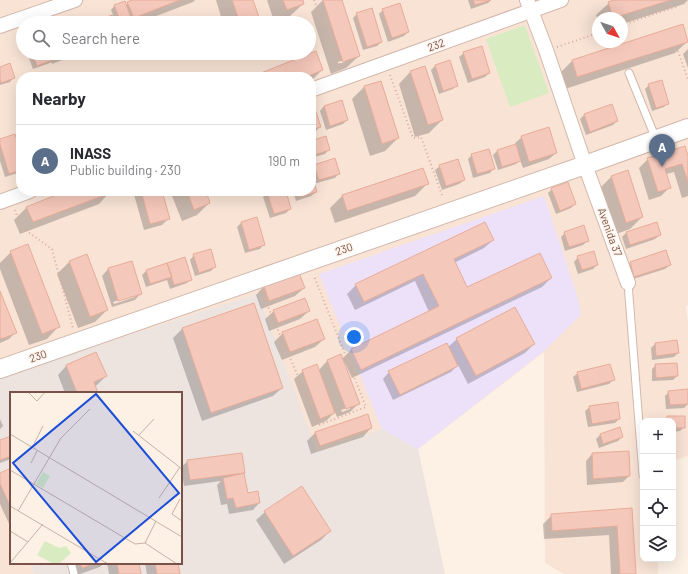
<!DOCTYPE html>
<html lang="en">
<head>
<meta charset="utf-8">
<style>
	body { margin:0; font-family:Barlow,sans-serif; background:#f7f7f7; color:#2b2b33 }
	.controls { position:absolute; right:12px; bottom:12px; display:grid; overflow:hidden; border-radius:8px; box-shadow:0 4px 16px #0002 }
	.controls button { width:36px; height:36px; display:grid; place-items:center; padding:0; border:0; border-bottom:1px solid #e1e1e2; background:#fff; color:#2b2b33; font:20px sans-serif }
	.compass { position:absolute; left:592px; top:12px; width:36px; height:36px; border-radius:50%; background:#fff; box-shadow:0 4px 16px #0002; rotate:130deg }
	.you { position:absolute; left:354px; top:337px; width:14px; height:14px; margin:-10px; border:3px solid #fff; border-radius:50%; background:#1a73e8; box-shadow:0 0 0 6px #1a73e833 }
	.badge { display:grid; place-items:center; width:26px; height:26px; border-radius:50%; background:#ee4f42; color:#fff; font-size:13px; font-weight:700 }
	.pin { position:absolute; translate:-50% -33px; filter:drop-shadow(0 1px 2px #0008) }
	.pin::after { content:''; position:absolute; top:21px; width:14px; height:12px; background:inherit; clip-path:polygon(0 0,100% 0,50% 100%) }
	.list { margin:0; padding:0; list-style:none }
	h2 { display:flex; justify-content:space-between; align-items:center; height:52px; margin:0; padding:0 16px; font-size:17px }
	h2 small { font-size:13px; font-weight:400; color:#7c7c81 }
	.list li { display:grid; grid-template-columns:26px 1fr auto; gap:12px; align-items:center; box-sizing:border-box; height:72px; padding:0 16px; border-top:1px solid #e1e1e2 }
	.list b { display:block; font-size:15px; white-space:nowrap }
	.list p { margin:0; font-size:13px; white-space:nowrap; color:#7c7c81 }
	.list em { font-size:13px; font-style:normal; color:#7c7c81 }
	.icon { flex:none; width:22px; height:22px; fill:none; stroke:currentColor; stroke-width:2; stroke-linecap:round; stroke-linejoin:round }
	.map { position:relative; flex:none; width:688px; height:574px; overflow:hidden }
	.search { position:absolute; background:#fff; box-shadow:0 4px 16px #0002; left:16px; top:16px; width:300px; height:44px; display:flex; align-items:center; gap:10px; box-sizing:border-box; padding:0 14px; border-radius:22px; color:#7c7c81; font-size:15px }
	.panel { position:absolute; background:#fff; box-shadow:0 4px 16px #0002; left:16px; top:72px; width:300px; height:124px; border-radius:16px }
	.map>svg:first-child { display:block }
</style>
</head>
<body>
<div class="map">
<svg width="688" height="574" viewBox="0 0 688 574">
	<rect width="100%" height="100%" fill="#fdf0e4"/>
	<!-- residential -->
	<path fill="#f8e3d5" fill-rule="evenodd" d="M 0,0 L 688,0 L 688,305 L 686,306 L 688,323 L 688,456 L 673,461 L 673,421 L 643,421 L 643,559 L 658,559 L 658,574 L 564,574 L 545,563 L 544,352 L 418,449 L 382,429 L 317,453 L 258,293 L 0,377 ZM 598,18 L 622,18 L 622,42 L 598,42 ZM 23,23 L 309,23 L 309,53 L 23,53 ZM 21,77 L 311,77 L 311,191 L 21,191 Z
		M 0,489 L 11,516 L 11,563 L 30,563 L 34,574 L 0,574 Z"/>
	<!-- industrial -->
	<path fill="#ede3df" d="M 258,293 L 317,452 L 382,429 L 418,449 L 445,574 L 34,574 L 30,563 L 181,563 L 181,393 L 11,393 L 11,516 L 0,489 L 0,377 Z"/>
	<!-- education -->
	<path fill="#ede1fa" d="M 544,196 L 578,298 L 581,315 L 544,351 L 418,449 L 382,429 L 319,274 Z"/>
	<!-- green -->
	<path fill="#d9ecc1" d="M 525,25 L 549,93 L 510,107 L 486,39 Z"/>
	<!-- shadow -->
	<path fill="#0003" fill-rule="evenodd" d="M 134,0 L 195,0 L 193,2 L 138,23 L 94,23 L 113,15 L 111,10 L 115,5 L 126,5 L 128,3 Z
		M 216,0 L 252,0 L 259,20 L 256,23 L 223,23 Z
		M 267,0 L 302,0 L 303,4 L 290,16 L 274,21 Z
		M 323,0 L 341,0 L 359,56 L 346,68 L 331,74 L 311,12 ZM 345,60 L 345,62 L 338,64 L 338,62 Z
		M 468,0 L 491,0 L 488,3 L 471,9 Z
		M 617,0 L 688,0 L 684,4 L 622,24 L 622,18 L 598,18 L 598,21 L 596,15 L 609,3 Z
		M 383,10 L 408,32 L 404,36 L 388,42 L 379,14 Z
		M 357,14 L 381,42 L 377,46 L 363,50 L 353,18 Z
		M 688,41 L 675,53 L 565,89 L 560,73 L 572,61 Z
		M 688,49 L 688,68 L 683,54 Z
		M 27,53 L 81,53 L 52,64 L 51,62 L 50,63 L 33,69 Z
		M 464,53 L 489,73 L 485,77 L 468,83 L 459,57 Z
		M 449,61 L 457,85 L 453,89 L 439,94 L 431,70 L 435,66 Z
		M 0,68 L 14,77 L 10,82 L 0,85 Z
		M 322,70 L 311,81 L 311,77 L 253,77 Z
		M 411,71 L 442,120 L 429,133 L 415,137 L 399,84 Z
		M 210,74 L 211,77 L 201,77 Z
		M 649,85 L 668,103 L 664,107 L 652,111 L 645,89 Z
		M 364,87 L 398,138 L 385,151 L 370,156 L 352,99 Z
		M 341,101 L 347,120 L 343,124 L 326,130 L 320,111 L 324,106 Z
		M 311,104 L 320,127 L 316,131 L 311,132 Z
		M 611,105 L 617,121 L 613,125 L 586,135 L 580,119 L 584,115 Z
		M 522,137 L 556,153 L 549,159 L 523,168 L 520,160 L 516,164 L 498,170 L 493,155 L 497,151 L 516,145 L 515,143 Z
		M 0,140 L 21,155 L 21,172 L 5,177 L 0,161 Z
		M 311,142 L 329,149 L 325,154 L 311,158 Z
		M 472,155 L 494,168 L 490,173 L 473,178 L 468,159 Z
		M 648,159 L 688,159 L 688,196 L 682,198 L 674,172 L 666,174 L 670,187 L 661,196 L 649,200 L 639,168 Z
		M 315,166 L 339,173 L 335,178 L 313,184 L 316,192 L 311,196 L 296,201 L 293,191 L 311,191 L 311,182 L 314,181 L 311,169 Z
		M 440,166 L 464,180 L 459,184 L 442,190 L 435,170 Z
		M 611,177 L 642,217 L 630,229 L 613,235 L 599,189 Z
		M 427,184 L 415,196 L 335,223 L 330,208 L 342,196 Z
		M 552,189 L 575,204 L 571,208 L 556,214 L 548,193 Z
		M 69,191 L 111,191 L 99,204 L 20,234 L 14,220 L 26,208 Z
		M 133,191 L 161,191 L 169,218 L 162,225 L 144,230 Z
		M 170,191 L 205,191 L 209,203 L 197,215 L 182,221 Z
		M 272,191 L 285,191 L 290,209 L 286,213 L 270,218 L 263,197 L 268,192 Z
		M 256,218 L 264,244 L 260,249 L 245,253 L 237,227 L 241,223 Z
		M 565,233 L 588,240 L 583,245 L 565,251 L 561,237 Z
		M 626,233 L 660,235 L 655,239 L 626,249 L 622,237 Z
		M 493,240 L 484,248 L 454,263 L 467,289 L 551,278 L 542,287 L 352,378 L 345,363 L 344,364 L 359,403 L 350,412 L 337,417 L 335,412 L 326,421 L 312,427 L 294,379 L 303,371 L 319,370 L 327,361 L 342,359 L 351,350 L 429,312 L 415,281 L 355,310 L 347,294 L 356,285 ZM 350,407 L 350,409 L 342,412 L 341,410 Z
		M 11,252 L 59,326 L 47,339 L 29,345 L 0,269 L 0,263 Z
		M 665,252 L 670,265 L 665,269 L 630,280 L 626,267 L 630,263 Z
		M 86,255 L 107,310 L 95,322 L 78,328 L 57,274 L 69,262 Z
		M 194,255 L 215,267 L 211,271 L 195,276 L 190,260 Z
		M 578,257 L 597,265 L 593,269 L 578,274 L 574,262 Z
		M 108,269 L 141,293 L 135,300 L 112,307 L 102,276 ZM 135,295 L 135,297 L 114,304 L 113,302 Z
		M 146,271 L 191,279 L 187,283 L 170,289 L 167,280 L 146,287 L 142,275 Z
		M 264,286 L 304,288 L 295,296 L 261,309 L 256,295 Z
		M 0,294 L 15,333 L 9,339 L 0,343 Z
		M 253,304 L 282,388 L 273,396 L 202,421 L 173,338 L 182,329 Z
		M 274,311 L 309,311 L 300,319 L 269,331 L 265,319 Z
		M 283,333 L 324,339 L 315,347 L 282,360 L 274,342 Z
		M 457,339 L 534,344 L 525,353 L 468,384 L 458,365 L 451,372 L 393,400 L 383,379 L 389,372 L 448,347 Z
		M 655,344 L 678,353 L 674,357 L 652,360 L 651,348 Z
		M 96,353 L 106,376 L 97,385 L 94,386 L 97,393 L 65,393 L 58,375 L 66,366 Z
		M 656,365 L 677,376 L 673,380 L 652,381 L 652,369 Z
		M 578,373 L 613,380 L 609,384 L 577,392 L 573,377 Z
		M 669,392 L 688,396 L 688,404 L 684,408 L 666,409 L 665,396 Z
		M 590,407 L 619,419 L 615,423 L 588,427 L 585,411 Z
		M 667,417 L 684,427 L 680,431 L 673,432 L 673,421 L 663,421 Z
		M 0,419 L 3,426 L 0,429 Z
		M 371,428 L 363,437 L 311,454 L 307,441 L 316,432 Z
		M 619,428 L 622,437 L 618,441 L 599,448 L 596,439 L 600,435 Z
		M 11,437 L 11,459 L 0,463 L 0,441 Z
		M 592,454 L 629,476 L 623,482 L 587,485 L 586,461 Z
		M 188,461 L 244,472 L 241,475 L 247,494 L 259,503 L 253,510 L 229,514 L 227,504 L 221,505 L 217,485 L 221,481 L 184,486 L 181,467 Z
		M 11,469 L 11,528 L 0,504 L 0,474 Z
		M 631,509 L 635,574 L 611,574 L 609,535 L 544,539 L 543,524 L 552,515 Z
		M 265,512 L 330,531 L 321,540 L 284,564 L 256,520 Z
		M 69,563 L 104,563 L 100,567 L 80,574 L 73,574 Z
		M 107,563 L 138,563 L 140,574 L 109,574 Z
		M 145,563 L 177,563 L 179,574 L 147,574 Z"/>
	<!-- building -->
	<path fill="#f4c8ba" stroke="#e8ac99" d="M 132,0 L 180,0 L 134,18 L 127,2 Z
		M 232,0 L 253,0 L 260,20 L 252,23 L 240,23 Z
		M 283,0 L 303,0 L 304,4 L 287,10 Z
		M 323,0 L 342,0 L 360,56 L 343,62 Z
		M 473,0 L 491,0 L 475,5 Z
		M 614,0 L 671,0 L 613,18 L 608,2 Z
		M 125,1 L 131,18 L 121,22 L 114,5 Z
		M 400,3 L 409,32 L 392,38 L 382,9 Z
		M 372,8 L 382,42 L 367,47 L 356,13 Z
		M 112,15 L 116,23 L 91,23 Z
		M 683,24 L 688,42 L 577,77 L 572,60 Z
		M 482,46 L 490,73 L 472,79 L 463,52 Z
		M 316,51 L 323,70 L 306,77 L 251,77 Z
		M 32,53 L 53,53 L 55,59 L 37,66 Z
		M 450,60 L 458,86 L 443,91 L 435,65 Z
		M 10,63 L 15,78 L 1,83 L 0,79 L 0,67 Z
		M 425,66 L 443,120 L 428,125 L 410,71 Z
		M 662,80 L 669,104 L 656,108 L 648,84 Z
		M 381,81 L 399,138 L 382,144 L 364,86 Z
		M 342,100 L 348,120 L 330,126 L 324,106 Z
		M 311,103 L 313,103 L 321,127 L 311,130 Z
		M 612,104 L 618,121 L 590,132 L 584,114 Z
		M 549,127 L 557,153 L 529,162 L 521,136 Z
		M 15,134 L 21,152 L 21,170 L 9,174 L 0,144 L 0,139 Z
		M 326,136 L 330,150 L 311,156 L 311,141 Z
		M 516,144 L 521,161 L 502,167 L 497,150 Z
		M 685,146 L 688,156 L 688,182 L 682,164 L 665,169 L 671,188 L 658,192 L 647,158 Z
		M 489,149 L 495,169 L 477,174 L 471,154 Z
		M 335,158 L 340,174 L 319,180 L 314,165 Z
		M 458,159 L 465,180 L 446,186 L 439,165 Z
		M 423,168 L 429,184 L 347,211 L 342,195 Z
		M 628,170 L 643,217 L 626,223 L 611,176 Z
		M 313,180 L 317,192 L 300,197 L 298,191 L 311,191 L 311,181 Z
		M 568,182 L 576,204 L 560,211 L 551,188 Z
		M 66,191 L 112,191 L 113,192 L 33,222 L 26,207 Z
		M 141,191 L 162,191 L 170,219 L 150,224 Z
		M 187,191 L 206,191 L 210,203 L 194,210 Z
		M 269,191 L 286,191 L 291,209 L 274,214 L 267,192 Z
		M 257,217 L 265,245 L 249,250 L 241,222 Z
		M 485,222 L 494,240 L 454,259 L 467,287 L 540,253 L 552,278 L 361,370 L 351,349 L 439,306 L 423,274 L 364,302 L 355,284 Z
		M 657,222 L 661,235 L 630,245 L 626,232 Z
		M 584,225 L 589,241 L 569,247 L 564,232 Z
		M 28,244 L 60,327 L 42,334 L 10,251 Z
		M 211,249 L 216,267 L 199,273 L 193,254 Z
		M 666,250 L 671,265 L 634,277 L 630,262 Z
		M 594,251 L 598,265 L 582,270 L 577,256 Z
		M 87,254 L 108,310 L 90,317 L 69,261 Z
		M 185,257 L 192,280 L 174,285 L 167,263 Z
		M 132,261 L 142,294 L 118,301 L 108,268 Z
		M 167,263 L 172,277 L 150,284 L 146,270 Z
		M 299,273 L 305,288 L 269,301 L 264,286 Z
		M 0,291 L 17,333 L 1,339 L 0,337 Z
		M 305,298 L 310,311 L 278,323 L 273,310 Z
		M 254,303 L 283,388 L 211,413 L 182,328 Z
		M 515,307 L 535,344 L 476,376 L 456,338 Z
		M 317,319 L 325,339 L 290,352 L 282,332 Z
		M 677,340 L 679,353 L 656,356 L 655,343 Z
		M 447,343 L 458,366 L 400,395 L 388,371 Z
		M 96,352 L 107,376 L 94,382 L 98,393 L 77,393 L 66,365 Z
		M 341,354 L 360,404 L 346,409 L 327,360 Z
		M 677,363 L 678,376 L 656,378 L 655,364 Z
		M 317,364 L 335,413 L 320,419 L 302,370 Z
		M 610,364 L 615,380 L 581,389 L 577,372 Z
		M 688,389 L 688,404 L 670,405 L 668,391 Z
		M 618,402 L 620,419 L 592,424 L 589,406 Z
		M 368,414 L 372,428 L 320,446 L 315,432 Z
		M 667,416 L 685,416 L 685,428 L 673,428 L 673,421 L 667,421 Z
		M 620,427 L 623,437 L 603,444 L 600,434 Z
		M 11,436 L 11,456 L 0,460 L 0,440 Z
		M 629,451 L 630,476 L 593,479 L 592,453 Z
		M 242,453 L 245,473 L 190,480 L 187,460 Z
		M 11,468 L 11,508 L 0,484 L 0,473 Z
		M 244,473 L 248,493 L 258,491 L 260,503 L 236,508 L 233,498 L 227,499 L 223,478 Z
		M 302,486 L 331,531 L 293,556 L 264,511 Z
		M 632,508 L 636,574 L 620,574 L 617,526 L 552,531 L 551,514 Z
		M 80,563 L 97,563 L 82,568 Z
		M 117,563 L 139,563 L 141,574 L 119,574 Z
		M 155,563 L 178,563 L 180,574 L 157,574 Z"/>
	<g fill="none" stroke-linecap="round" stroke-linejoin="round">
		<!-- service casing -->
		<g stroke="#d2b8ac" stroke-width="9">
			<path id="service" d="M 629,73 L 656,139
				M 628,283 L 643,475
				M 71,563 L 74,574"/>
		</g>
		<!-- minor casing -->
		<g stroke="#d2b8ac" stroke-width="16">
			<path id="minor" d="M 527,0 L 546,50 L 585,165 L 628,283
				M 0,26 L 75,0
				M 311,90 L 561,0
				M 0,202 L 30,191"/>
		</g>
		<!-- tertiary casing -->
		<g stroke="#d2b8ac" stroke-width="20">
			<path id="tertiary" d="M 0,369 L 585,165 L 688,128"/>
		</g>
		<!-- path -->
		<path stroke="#daab9d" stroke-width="2" stroke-dasharray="1 3" stroke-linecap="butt" d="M 314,0 L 340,66
			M 622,25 L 679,6
			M 557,47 L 598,33
			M 678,51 L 688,80
			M 390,75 L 413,138 L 421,137 L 443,198
			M 15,210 L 21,227 L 52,249 L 73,328
			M 262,293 L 319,425 L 366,407 L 314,276"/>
		<!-- service -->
		<use href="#service" stroke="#fff" stroke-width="7"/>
		<!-- minor -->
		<use href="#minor" stroke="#fff" stroke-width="14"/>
		<!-- tertiary -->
		<use href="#tertiary" stroke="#fff" stroke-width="18"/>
	</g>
	<g text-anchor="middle" stroke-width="3" stroke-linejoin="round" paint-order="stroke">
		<!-- street labels -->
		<g font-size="11" fill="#785248" stroke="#fff4eb">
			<text transform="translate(436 45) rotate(-20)" y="4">232</text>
			<text transform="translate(610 232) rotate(70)" y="4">Avenida 37</text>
			<text transform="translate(344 249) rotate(-19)" y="4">230</text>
			<text transform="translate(38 356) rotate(-19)" y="4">230</text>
		</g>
	</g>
	<!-- overview -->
	<g transform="translate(10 392)">
		<rect width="172" height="172" fill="#fdf0e4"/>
		<path d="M 33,80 L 40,84 L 33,96 L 26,92 ZM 35,149 L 49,156 L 56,154 L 61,161 L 50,171 L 42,171 L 27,163 Z" fill="#d9ecc1"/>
		<path fill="none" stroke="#c8b1a6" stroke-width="1" d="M 18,0 L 27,9 L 35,0M 123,39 L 172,77M 0,42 L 172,145M 129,43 L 144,27M 22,56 L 33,34M 21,71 L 27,59M 0,78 L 125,152 L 135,151 L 167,172M 149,106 L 170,75M 170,107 L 162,122 L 172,129M 0,114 L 98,172M 8,119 L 51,46 L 80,17M 0,139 L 18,150M 135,151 L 146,129M 0,171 L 33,132"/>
		<path fill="#1d4ed8" fill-opacity="0.15" stroke="#1d4ed8" stroke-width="2" d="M 86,2 L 169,101 L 86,170 L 3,71 Z"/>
		<rect width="172" height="172" fill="none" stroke="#785248" stroke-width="2"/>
	</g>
</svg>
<div class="controls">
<button>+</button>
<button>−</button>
<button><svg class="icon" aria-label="locate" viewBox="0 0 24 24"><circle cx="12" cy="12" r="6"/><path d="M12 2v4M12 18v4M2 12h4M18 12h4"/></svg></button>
<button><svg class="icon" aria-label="layers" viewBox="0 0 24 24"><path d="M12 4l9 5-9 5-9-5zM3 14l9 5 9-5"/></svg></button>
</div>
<svg class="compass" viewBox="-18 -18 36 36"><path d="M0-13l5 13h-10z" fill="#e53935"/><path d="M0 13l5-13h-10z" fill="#7c7c81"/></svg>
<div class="you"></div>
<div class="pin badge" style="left:662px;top:167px;background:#5c6f8a">A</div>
<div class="search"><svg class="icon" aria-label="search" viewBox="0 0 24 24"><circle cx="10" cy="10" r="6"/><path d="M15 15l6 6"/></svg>Search here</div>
<section class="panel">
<h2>Nearby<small></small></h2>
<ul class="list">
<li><span class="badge" style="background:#5c6f8a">A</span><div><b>INASS</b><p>Public building · 230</p></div><em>190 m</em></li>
</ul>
</section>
</div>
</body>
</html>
